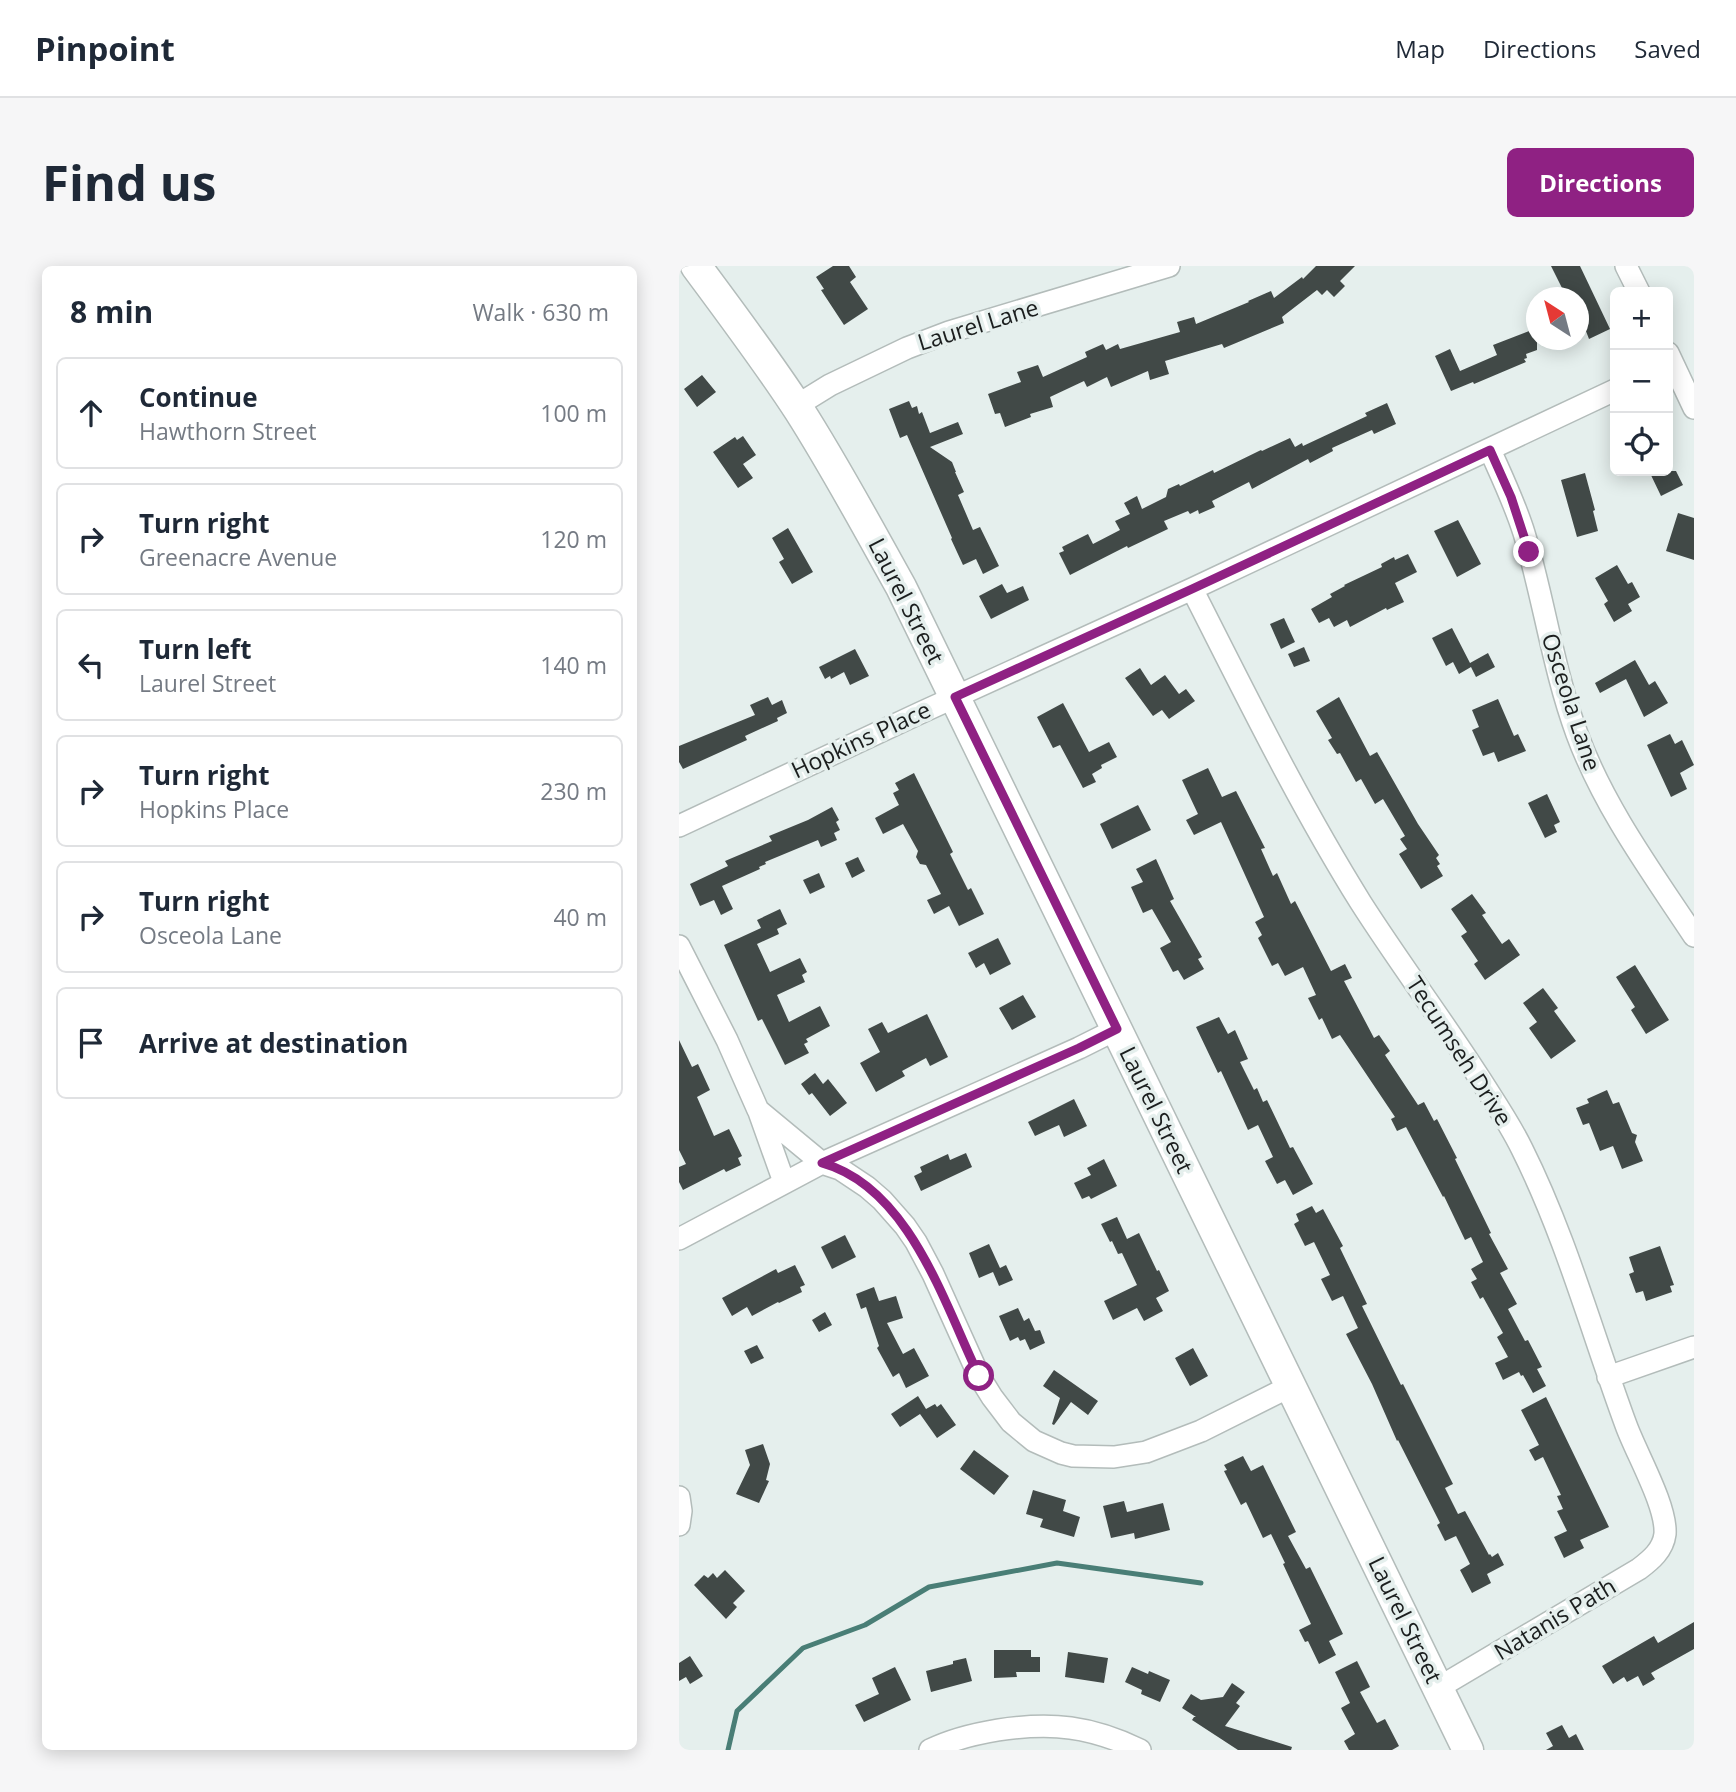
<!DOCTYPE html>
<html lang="en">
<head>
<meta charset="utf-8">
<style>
	body { margin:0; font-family:"Open Sans",sans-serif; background:#f6f6f7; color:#1f2937 }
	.controls { position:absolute; right:21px; top:21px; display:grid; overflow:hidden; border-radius:10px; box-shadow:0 4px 18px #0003 }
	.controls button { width:63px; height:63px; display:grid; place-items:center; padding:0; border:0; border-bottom:2px solid #e0e1e3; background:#fff; color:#1f2937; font:35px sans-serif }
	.compass { position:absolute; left:847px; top:21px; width:63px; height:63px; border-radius:50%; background:#fff; box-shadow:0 4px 18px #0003; rotate:324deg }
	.stop { position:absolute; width:21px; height:21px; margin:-16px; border:5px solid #8f2183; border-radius:50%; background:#fff }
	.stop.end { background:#8f2183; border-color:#fff; box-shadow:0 2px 7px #0008 }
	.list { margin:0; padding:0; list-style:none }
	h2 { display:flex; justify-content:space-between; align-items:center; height:91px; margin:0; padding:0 28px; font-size:30px }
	h2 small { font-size:23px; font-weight:400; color:#747a83 }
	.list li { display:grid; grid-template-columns:46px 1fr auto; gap:21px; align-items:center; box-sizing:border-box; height:112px; margin:0 14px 14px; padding:0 14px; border:2px solid #e0e1e3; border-radius:10px }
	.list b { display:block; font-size:26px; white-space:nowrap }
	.list p { margin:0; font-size:23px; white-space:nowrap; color:#747a83 }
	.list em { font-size:23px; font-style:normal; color:#747a83 }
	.icon { flex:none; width:38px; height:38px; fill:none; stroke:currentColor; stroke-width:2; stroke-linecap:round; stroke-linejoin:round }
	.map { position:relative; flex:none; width:1015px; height:1484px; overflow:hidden; border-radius:10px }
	header { display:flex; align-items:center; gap:42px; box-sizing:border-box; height:98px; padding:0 35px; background:#fff; border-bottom:2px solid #e0e1e3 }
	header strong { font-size:33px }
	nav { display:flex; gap:38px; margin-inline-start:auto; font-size:24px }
	.intro { display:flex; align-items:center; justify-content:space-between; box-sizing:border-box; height:168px; padding:0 42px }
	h1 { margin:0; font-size:49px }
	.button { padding:18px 32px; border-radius:10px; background:#8f2183; color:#fff; font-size:24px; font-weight:700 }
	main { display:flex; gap:42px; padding:0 42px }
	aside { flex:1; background:#fff; border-radius:10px; box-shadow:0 4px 18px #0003 }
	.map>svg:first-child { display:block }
</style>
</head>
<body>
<header>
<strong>Pinpoint</strong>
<nav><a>Map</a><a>Directions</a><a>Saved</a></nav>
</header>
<div class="intro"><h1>Find us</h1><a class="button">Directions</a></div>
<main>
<aside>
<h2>8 min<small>Walk · 630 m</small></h2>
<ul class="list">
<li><svg class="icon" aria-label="ahead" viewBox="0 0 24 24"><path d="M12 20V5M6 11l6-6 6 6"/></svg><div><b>Continue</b><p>Hawthorn Street</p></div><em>100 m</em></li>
<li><svg class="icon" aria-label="right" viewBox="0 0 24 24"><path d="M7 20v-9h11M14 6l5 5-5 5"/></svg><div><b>Turn right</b><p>Greenacre Avenue</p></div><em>120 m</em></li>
<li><svg class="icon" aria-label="left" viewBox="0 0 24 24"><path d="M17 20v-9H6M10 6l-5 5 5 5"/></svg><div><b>Turn left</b><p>Laurel Street</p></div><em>140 m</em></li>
<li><svg class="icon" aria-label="right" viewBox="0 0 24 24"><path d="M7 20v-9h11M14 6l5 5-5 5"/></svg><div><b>Turn right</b><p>Hopkins Place</p></div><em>230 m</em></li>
<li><svg class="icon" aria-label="right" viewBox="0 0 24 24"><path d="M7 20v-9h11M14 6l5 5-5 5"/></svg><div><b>Turn right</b><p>Osceola Lane</p></div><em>40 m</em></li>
<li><svg class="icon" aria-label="arrive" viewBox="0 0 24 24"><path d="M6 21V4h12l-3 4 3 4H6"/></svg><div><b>Arrive at destination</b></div></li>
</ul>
</aside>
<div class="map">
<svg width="1015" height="1484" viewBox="0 0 1015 1484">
	<rect width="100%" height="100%" fill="#e5efed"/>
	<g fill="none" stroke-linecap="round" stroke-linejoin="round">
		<!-- stream -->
		<path stroke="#497e76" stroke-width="5" d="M 49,1484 L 58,1445 L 124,1382 L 186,1359 L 250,1321 L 378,1297 L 522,1317"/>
	</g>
	<!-- building -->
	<path fill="#414947" d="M 154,0 L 170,0 L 177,11 L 171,16 L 189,43 L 165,59 L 142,24 L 145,23 L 137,11 Z
		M 637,0 L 676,0 L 661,15 L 666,20 L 655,31 L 648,24 L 643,29 L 638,24 L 603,51 L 605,57 L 545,82 L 543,78 L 486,95 L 490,108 L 471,114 L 469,105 L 432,121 L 428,111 L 408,121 L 405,115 L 371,131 L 374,141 L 351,148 L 352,151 L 326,161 L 321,147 L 316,148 L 309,128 L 342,116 L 338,106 L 359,99 L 364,111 L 408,91 L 406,86 L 424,78 L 427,84 L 439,78 L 441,83 L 501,66 L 498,56 L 515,51 L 517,58 L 570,36 L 569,35 L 592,25 L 595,32 L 623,11 L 624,13 Z
		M 872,0 L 901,0 L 931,63 L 910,73 L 905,60 L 900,63 L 900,32 L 888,32 Z
		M 858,62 L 858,84 L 847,88 L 848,92 L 845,93 L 847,96 L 795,118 L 794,116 L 772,125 L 756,90 L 771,83 L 781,105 L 818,89 L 814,79 Z
		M 23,109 L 37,126 L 18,141 L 5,123 Z
		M 230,135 L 233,142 L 238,140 L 240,148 L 243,146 L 251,167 L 279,156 L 284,168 L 251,181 L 273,196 L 277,206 L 276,206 L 285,226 L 279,229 L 294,264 L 301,261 L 320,300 L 304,308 L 297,293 L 284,299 L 272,273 L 273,272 L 228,169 L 221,172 L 210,143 Z
		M 708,137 L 717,158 L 695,168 L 693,164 L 653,182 L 654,185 L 631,197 L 629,193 L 573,223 L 570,216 L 533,235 L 536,241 L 520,248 L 519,244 L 511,248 L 509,245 L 485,255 L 489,263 L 449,282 L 448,280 L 391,309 L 380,287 L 385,285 L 383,281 L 409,268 L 414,278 L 441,264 L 436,255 L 451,248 L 445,237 L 458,230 L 463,243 L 487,231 L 489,223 L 500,218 L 501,220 L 534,204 L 535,207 L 582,184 L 583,185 L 611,172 L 616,181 L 623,177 L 624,180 L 688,150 L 686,147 Z
		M 64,170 L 77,189 L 64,198 L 74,212 L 59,222 L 34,186 L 56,171 L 58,174 Z
		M 970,205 L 997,205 L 1004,219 L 982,230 Z
		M 906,207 L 916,244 L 914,245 L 919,265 L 898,271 L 882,214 Z
		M 999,247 L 1015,252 L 1015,294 L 987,285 Z
		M 779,254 L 802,298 L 778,311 L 755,265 Z
		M 109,262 L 134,306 L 113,318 L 100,296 L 105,293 L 93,272 Z
		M 729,288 L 738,306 L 716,317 L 725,336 L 708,344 L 707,342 L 671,361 L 668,354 L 655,361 L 650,352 L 640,357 L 632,343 L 653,331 L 651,328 L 666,320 L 665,319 L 703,301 L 702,298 L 715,291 L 716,294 Z
		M 938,299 L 949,318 L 953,316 L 961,331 L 949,338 L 953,345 L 935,356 L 925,338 L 929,335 L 916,312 Z
		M 323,318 L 328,327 L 344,320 L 350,334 L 312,353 L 300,330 Z
		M 605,352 L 616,376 L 602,383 L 591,358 Z
		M 773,362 L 791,397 L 809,387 L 816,401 L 797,411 L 792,401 L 780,408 L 774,396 L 767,400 L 753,372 Z
		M 625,381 L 631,395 L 615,401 L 609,388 Z
		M 176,383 L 190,410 L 171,419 L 165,406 L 152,413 L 151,410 L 146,413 L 140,401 Z
		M 956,394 L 970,419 L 976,415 L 989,437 L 965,451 L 947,413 L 921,427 L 916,417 Z
		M 461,402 L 472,419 L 486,409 L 500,428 L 507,423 L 516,435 L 490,453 L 483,444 L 474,450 L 446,412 Z
		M 89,431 L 93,439 L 103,434 L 108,447 L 98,452 L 99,455 L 66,470 L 68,474 L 4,503 L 0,496 L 0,480 L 76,449 L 71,439 Z
		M 660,431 L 691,490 L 698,486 L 739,558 L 760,589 L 757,592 L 761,598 L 758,600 L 764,610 L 742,623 L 720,588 L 728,583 L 721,573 L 726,570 L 704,533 L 696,538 L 682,513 L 677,516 L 661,487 L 658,488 L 649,474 L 653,472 L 637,445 Z
		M 819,433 L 835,470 L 839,468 L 847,485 L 819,496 L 815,486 L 804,490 L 793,464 L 800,461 L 793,444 Z
		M 384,437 L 410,486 L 430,476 L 438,491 L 422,499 L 423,502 L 413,508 L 417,516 L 404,522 L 381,479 L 374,482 L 358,451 Z
		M 991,468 L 996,478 L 1003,474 L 1015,499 L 1001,507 L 1008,523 L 992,531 L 968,479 Z
		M 529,502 L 543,531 L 557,525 L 586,582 L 582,583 L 594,610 L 598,607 L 612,638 L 616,635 L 652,705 L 666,698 L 673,712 L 665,715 L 695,772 L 700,769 L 711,785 L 706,789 L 739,839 L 745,836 L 755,855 L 758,853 L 778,892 L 776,893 L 812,967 L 810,968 L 829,1003 L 821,1007 L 838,1038 L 829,1043 L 846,1075 L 849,1074 L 863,1101 L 858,1103 L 867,1120 L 854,1127 L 844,1109 L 842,1110 L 840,1106 L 824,1114 L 816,1097 L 829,1091 L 818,1071 L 824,1067 L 804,1031 L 801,1033 L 792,1016 L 798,1013 L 792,1003 L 804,996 L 792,971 L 786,974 L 765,930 L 764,931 L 727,861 L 718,865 L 712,853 L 716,851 L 661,769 L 653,773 L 643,752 L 640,754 L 629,732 L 637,729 L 624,701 L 606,710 L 599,697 L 593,700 L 579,672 L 583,669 L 576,656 L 585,651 L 542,556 L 515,569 L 507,554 L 519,548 L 503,514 Z
		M 235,507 L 274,586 L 271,588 L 289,624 L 292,622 L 305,648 L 280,660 L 270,640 L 255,648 L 248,634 L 262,628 L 247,599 L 241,598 L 237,591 L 239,585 L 224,558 L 204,568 L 196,552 L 220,539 L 214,527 L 220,524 L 216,517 Z
		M 868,528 L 881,556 L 875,559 L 878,566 L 866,572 L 849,537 Z
		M 459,539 L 472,564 L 433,583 L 421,558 Z
		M 153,541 L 160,554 L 157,556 L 161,564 L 155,567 L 158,574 L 142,581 L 139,574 L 86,596 L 87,598 L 80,601 L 81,603 L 43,620 L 54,643 L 42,649 L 35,634 L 21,640 L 11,618 L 49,600 L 46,595 L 93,575 L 90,570 L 129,554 Z
		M 179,591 L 186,605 L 173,612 L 166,597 Z
		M 477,593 L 495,633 L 491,635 L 523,691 L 519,693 L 525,703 L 505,714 L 499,704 L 494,706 L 481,682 L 492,676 L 473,643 L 464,647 L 452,621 L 464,616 L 457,603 Z
		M 140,607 L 146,621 L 131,628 L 124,614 Z
		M 793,628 L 807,647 L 803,649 L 823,678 L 830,673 L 841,689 L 806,714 L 795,698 L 799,695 L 782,670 L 788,666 L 772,643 Z
		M 101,643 L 108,658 L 98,663 L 100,668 L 78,678 L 91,706 L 121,692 L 128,706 L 123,709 L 126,716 L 98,729 L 110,756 L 141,740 L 151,760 L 127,773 L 129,776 L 125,778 L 130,787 L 106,799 L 83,753 L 79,755 L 45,679 L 82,662 L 78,654 Z
		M 319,672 L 332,698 L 311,709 L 305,697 L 297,702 L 289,687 Z
		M 956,699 L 990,754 L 967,768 L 952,744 L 956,741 L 937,711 Z
		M 864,722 L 879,742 L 875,745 L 897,775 L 872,793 L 850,762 L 858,756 L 844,737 Z
		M 344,729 L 357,751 L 333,764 L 320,742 Z
		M 248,748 L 269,791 L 251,800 L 247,792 L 223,805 L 226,810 L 197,826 L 181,797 L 201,786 L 189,763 L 203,756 L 209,767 Z
		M 540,751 L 549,768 L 556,764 L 569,793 L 561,796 L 575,824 L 578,822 L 584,836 L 588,834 L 611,882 L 614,881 L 634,918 L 614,929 L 606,914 L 598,918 L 586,895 L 594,891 L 579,859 L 569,864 L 542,805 L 539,807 L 517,761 Z
		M 0,774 L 13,801 L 19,798 L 31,824 L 18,831 L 35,870 L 50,863 L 63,890 L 59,892 L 62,899 L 47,906 L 45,903 L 4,924 L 0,916 L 0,901 L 7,898 L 0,884 Z
		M 136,807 L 144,818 L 149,813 L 168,837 L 151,850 L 133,827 L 130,829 L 122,818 Z
		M 928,824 L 934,838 L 940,836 L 953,867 L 958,869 L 956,876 L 964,895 L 943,903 L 934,880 L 921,885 L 910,857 L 904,859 L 897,842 L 910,837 L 908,833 Z
		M 395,833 L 408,860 L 385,871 L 380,859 L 356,870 L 349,856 Z
		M 287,887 L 293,901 L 242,925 L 235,910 L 243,906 L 241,901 L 269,888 L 271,894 Z
		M 425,893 L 438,920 L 412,933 L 410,930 L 403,933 L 395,917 L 412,909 L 408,902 Z
		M 633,940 L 637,947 L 644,943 L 664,980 L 661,982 L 688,1038 L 683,1040 L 722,1119 L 724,1118 L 774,1218 L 766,1222 L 779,1248 L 786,1245 L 810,1289 L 811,1288 L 813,1291 L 819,1287 L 825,1299 L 808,1308 L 812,1317 L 793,1327 L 781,1304 L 791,1298 L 777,1270 L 766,1275 L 758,1259 L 761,1257 L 719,1174 L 718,1175 L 693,1118 L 667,1068 L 679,1062 L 664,1030 L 653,1035 L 642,1013 L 651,1009 L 635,976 L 626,980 L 615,958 L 620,955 L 617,948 Z
		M 438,951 L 448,973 L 460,967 L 478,1005 L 480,1004 L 490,1025 L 477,1032 L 484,1045 L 465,1055 L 458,1042 L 434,1054 L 425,1035 L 458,1019 L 443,987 L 439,988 L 433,975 L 431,976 L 422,958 Z
		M 166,969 L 177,991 L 153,1003 L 142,981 Z
		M 310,978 L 321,1002 L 327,999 L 334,1014 L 320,1020 L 314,1006 L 300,1012 L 290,987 Z
		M 981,980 L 995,1019 L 991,1020 L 993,1026 L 967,1035 L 964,1025 L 957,1027 L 950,1008 L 955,1006 L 950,991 Z
		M 116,999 L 126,1019 L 121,1021 L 123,1026 L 100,1037 L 99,1036 L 73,1050 L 68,1041 L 53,1050 L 43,1032 L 97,1003 L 99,1007 Z
		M 195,1021 L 200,1035 L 217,1030 L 224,1052 L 208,1057 L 224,1088 L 235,1082 L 250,1110 L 227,1122 L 220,1107 L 214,1111 L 198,1082 L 200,1080 L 187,1041 L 182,1043 L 177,1028 Z
		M 339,1042 L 345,1055 L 350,1052 L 356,1065 L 361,1064 L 366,1077 L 351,1084 L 346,1073 L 341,1075 L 339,1071 L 331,1075 L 320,1050 Z
		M 146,1046 L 153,1059 L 140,1066 L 133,1054 Z
		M 78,1079 L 85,1092 L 72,1098 L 65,1085 Z
		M 514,1082 L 529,1110 L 511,1120 L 496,1092 Z
		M 375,1104 L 419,1135 L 409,1149 L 392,1136 L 375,1159 L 373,1158 L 381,1132 L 364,1120 Z
		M 239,1130 L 247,1143 L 256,1138 L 258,1141 L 262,1138 L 277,1159 L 258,1172 L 241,1148 L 221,1161 L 212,1148 Z
		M 867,1131 L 930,1261 L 901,1274 L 905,1282 L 885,1292 L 875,1271 L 888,1265 L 878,1245 L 884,1243 L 878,1230 L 882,1229 L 864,1191 L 856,1195 L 850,1184 L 860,1179 L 842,1144 Z
		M 84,1178 L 91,1198 L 87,1214 L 90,1215 L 80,1237 L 57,1228 L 71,1199 L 66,1184 Z
		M 295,1184 L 330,1210 L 315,1229 L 281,1203 Z
		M 564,1190 L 572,1205 L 584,1199 L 617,1266 L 609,1270 L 627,1303 L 631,1301 L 664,1368 L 650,1375 L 657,1389 L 640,1398 L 629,1375 L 626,1376 L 620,1364 L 632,1358 L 604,1298 L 606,1297 L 592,1268 L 584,1272 L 567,1236 L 562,1239 L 545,1205 L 548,1204 L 545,1199 Z
		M 354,1224 L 387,1234 L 384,1245 L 401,1251 L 395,1271 L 361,1261 L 364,1253 L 347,1248 Z
		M 445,1235 L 448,1246 L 484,1237 L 491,1264 L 456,1273 L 455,1267 L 432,1272 L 424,1240 Z
		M 46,1304 L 66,1325 L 54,1337 L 58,1341 L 47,1353 L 15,1319 L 25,1309 L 29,1312 L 34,1307 L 38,1312 Z
		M 1015,1356 L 1015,1383 L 972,1407 L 976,1413 L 964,1420 L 959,1410 L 948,1416 L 945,1411 L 934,1418 L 923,1400 L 975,1370 L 979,1377 Z
		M 315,1384 L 352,1384 L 352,1391 L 361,1391 L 361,1406 L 337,1406 L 338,1411 L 315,1412 Z
		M 389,1386 L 429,1392 L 425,1417 L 386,1411 Z
		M 11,1390 L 24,1410 L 11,1418 L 7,1411 L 0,1415 L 0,1397 Z
		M 287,1392 L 293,1415 L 252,1426 L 247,1405 L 274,1398 L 274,1395 Z
		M 678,1395 L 691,1421 L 681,1426 L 698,1457 L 706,1453 L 720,1480 L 713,1484 L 670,1484 L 665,1475 L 676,1468 L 662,1442 L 671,1437 L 656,1406 Z
		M 216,1401 L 232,1434 L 185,1456 L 176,1439 L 200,1428 L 193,1412 Z
		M 453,1401 L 469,1408 L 470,1405 L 491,1414 L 481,1436 L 462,1428 L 463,1424 L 446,1416 Z
		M 553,1417 L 566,1426 L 557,1437 L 561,1440 L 546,1460 L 613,1481 L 612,1484 L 559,1484 L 513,1454 L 515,1451 L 517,1451 L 503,1442 L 512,1428 L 522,1434 L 544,1431 Z
		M 883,1459 L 890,1472 L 897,1468 L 905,1484 L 867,1484 L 874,1480 L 867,1467 Z"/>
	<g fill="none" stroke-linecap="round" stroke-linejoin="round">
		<!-- street casing -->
		<g stroke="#b3bcba" stroke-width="24">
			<path id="street" d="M 947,0 L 960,26
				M 989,87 L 1015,142
				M 117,140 L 151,119 L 228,82 L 270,66 L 490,0
				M 811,184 C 823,211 836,238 845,267 C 865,333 874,403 898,468 C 925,541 972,605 1015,670
				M 513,323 C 567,429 619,536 682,637 C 721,698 764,755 803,816 C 817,838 832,860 843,883 C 887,971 913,1067 947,1159 C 957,1187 988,1240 986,1268 C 984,1284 972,1294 960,1303 L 759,1422
				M 0,560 L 241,447 L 513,323 L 936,124
				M 0,680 L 48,774 L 79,844 L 143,897 L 161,903 L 188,921 L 203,934 L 226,960 L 237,976 L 254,1008 L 300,1110 L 313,1131 L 332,1156 L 355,1175 L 382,1187 L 394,1190 L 435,1191 L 467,1186 L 522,1165 L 612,1120
				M 80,846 L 105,916
				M 0,973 L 143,897 L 400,782 L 438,763
				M 929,1111 L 1015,1081
				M 0,1231 L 2,1245 L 0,1259
				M 251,1484 C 273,1473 295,1468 319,1464 C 373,1456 411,1460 461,1484"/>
		</g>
		<!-- secondary casing -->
		<g stroke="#b3bcba" stroke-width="33">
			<path id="secondary" d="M 17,0 C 52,47 88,95 120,144 C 157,202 189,262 222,321 L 789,1484"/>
		</g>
		<!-- street -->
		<use href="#street" stroke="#fff" stroke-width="21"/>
		<!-- secondary -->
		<use href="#secondary" stroke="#fff" stroke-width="30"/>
	</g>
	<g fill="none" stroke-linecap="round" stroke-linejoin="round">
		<!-- route -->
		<path stroke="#8f2183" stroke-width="9" d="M 300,1110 C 265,1037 230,921 143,897 L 400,782 L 438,763 L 276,431 L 513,323 L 811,184 L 832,231 L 850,286"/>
	</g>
	<g text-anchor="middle" stroke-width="7" stroke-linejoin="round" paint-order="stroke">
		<!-- street labels -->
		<g font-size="23" fill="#1b1e1e" stroke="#e5efed">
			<text transform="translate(299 59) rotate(-17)" y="8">Laurel Lane</text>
			<text transform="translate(227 335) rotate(63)" y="8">Laurel Street</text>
			<text transform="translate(892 436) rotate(72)" y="8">Osceola Lane</text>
			<text transform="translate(182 474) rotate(-25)" y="8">Hopkins Place</text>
			<text transform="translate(780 785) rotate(57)" y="8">Tecumseh Drive</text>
			<text transform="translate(477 844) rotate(64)" y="8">Laurel Street</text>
			<text transform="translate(876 1353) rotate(-31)" y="8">Natanis Path</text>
			<text transform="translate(726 1354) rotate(64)" y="8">Laurel Street</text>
		</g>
	</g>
</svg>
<div class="controls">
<button>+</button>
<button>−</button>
<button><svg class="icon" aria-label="locate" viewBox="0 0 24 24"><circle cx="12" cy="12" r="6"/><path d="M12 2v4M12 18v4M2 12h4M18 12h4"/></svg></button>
</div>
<svg class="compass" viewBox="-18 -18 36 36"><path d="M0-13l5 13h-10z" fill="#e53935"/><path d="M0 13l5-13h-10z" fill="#747a83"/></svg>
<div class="stop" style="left:300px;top:1110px"></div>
<div class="stop end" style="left:850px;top:286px"></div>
</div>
</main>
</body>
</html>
